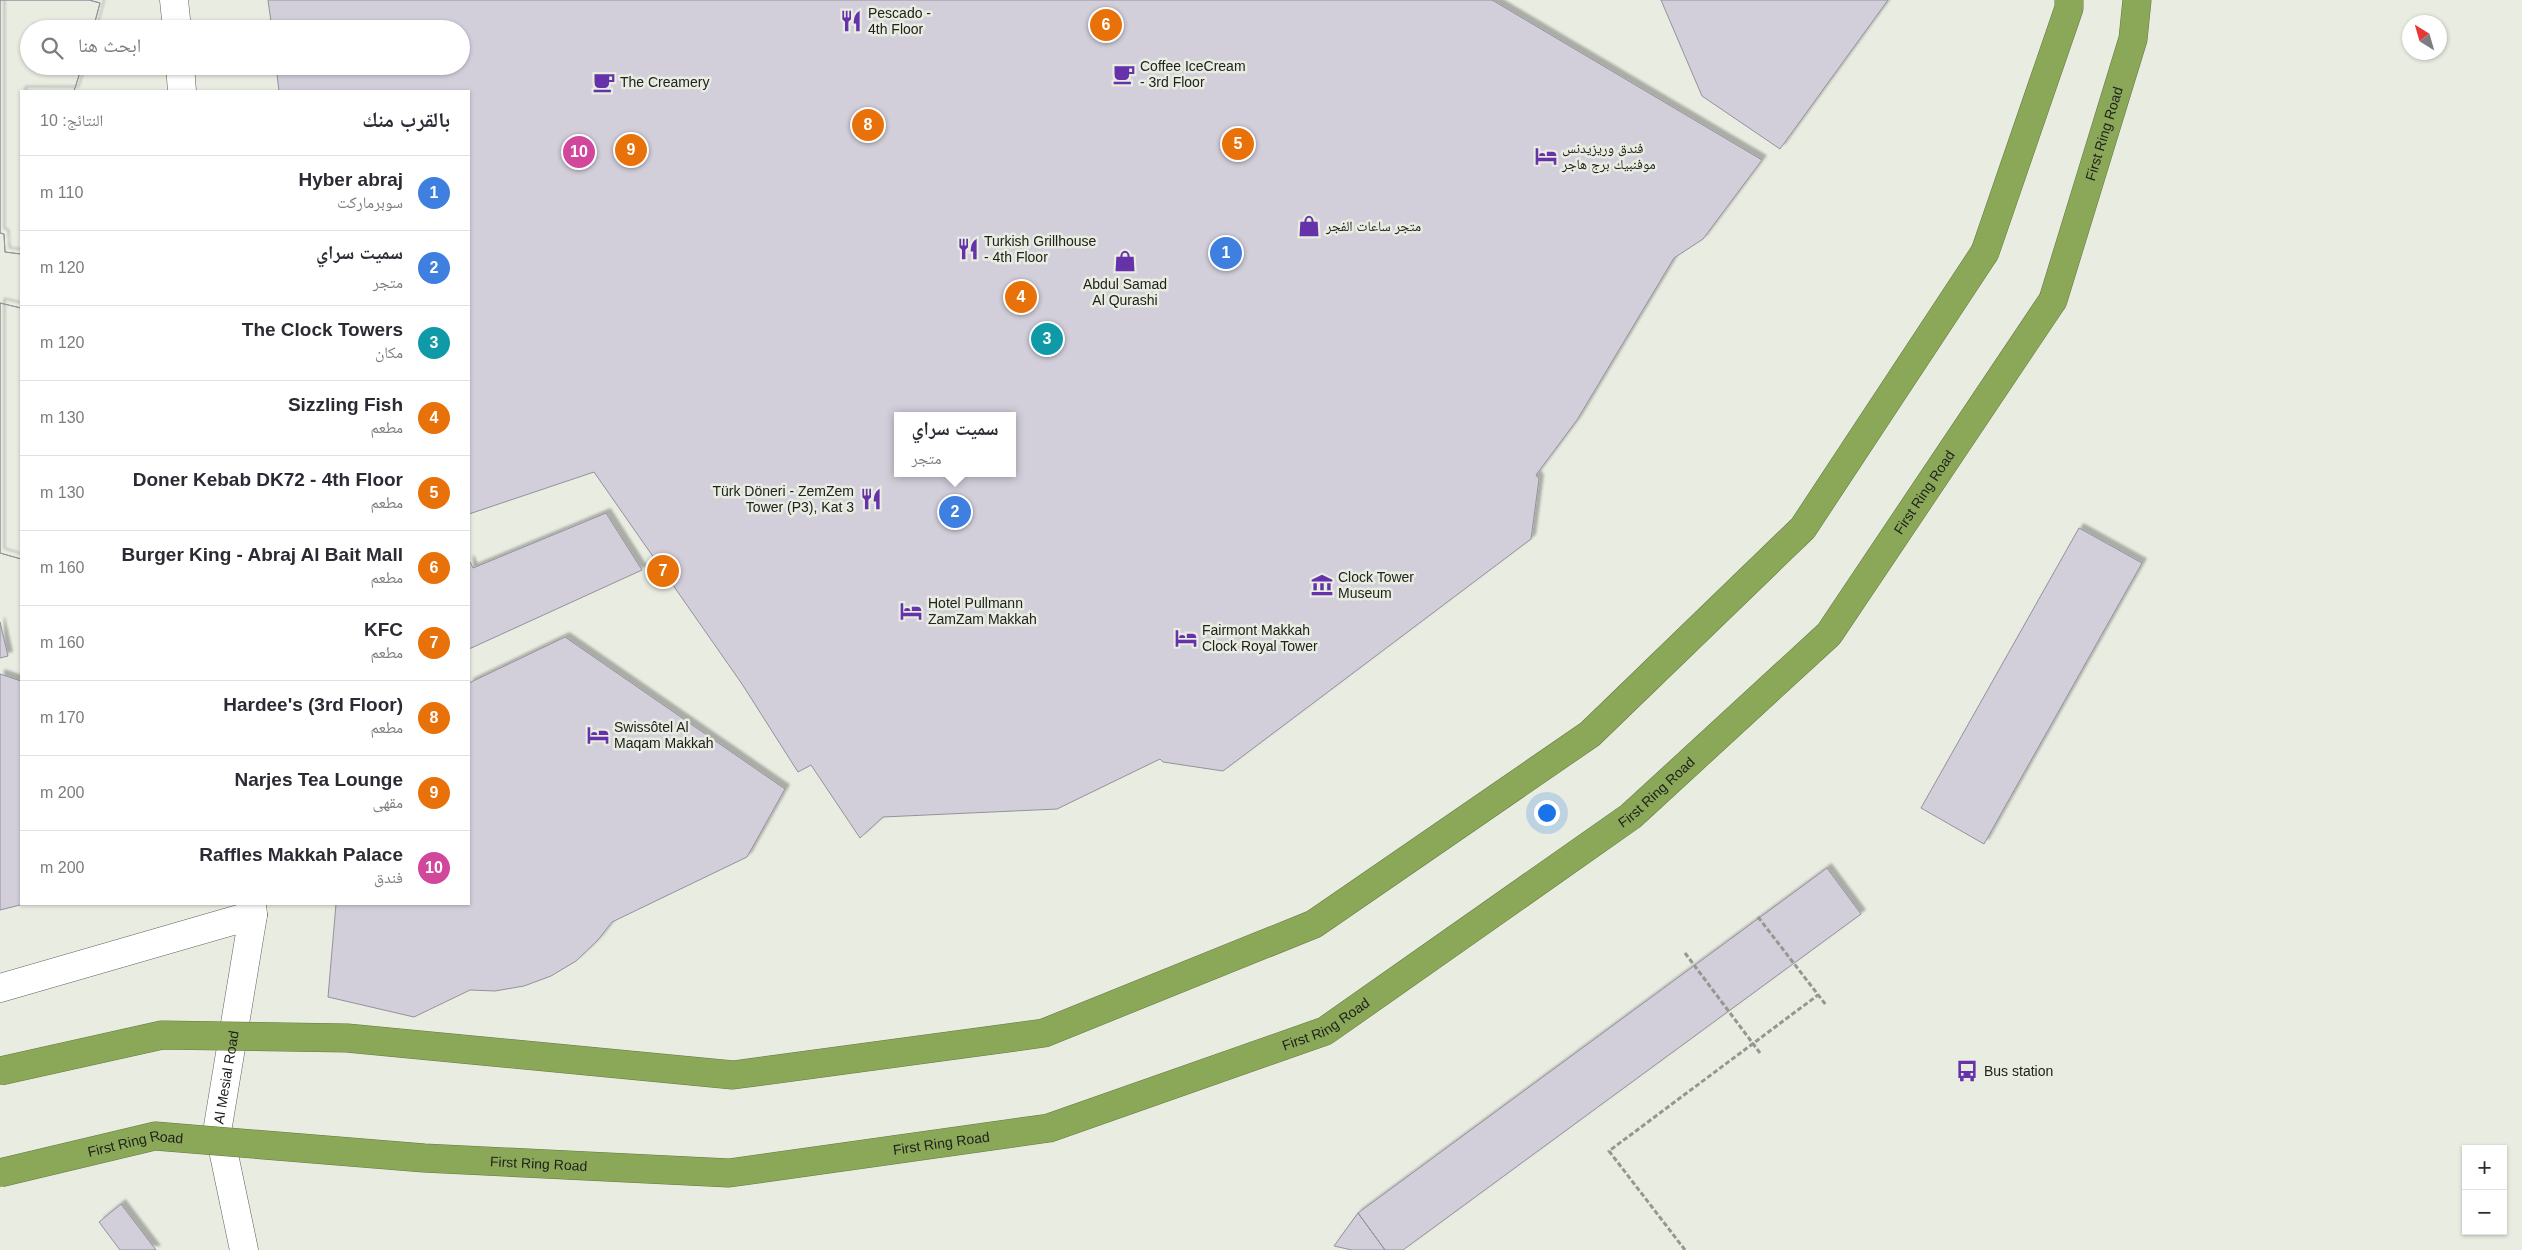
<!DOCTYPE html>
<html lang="ar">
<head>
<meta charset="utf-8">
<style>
	body { margin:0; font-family:Helvetica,"Noto Naskh Arabic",sans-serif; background:#f7f7f7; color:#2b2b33; direction:rtl }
	.controls { position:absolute; right:15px; bottom:15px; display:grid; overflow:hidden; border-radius:0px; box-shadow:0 1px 4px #0004 }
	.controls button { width:45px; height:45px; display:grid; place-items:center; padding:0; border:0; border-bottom:1px solid #e1e1e2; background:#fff; color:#2b2b33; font:25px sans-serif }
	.compass { position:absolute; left:2402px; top:15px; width:45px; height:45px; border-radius:50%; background:#fff; box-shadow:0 1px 4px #0004; rotate:323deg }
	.you { position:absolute; left:1546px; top:812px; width:18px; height:18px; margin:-12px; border:4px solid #fff; border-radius:50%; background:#1a73e8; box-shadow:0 0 0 8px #1a73e833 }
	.badge { display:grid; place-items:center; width:32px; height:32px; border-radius:50%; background:#111827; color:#fff; font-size:16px; font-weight:700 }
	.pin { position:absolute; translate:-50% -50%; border:2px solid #fff; box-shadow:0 1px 5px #0006 }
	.popup { position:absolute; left:894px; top:412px; width:122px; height:65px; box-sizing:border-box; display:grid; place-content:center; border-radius:0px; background:#fff; filter:drop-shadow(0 1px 4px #0005); font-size:16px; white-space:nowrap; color:#7c7c81 }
	.popup b { font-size:19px; color:#2b2b33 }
	.popup::after { content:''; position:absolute; left:50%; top:100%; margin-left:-10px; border:10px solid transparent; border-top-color:#fff }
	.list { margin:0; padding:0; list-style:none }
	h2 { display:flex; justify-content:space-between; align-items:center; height:65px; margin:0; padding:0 20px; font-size:21px }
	h2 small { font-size:16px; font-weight:400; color:#7c7c81 }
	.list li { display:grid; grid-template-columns:32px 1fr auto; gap:15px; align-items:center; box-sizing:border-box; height:75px; padding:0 20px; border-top:1px solid #e1e1e2 }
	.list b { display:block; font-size:19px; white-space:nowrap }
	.list p { margin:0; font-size:16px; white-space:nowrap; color:#7c7c81 }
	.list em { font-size:16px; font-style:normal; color:#7c7c81 }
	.icon { flex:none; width:28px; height:28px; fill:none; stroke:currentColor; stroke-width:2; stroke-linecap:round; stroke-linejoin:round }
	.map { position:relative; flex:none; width:2522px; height:1250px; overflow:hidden; direction:ltr }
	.search { position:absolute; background:#fff; box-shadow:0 1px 4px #0004; left:20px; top:20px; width:450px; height:55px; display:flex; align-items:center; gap:12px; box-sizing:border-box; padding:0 18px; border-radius:28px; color:#7c7c81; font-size:19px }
	.panel { position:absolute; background:#fff; box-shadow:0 1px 4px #0004; left:20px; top:90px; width:450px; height:815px; border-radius:0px; direction:rtl }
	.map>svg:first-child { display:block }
</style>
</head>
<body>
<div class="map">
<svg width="2522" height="1250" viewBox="0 0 2522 1250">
	<defs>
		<filter id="shadow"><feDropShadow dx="4.5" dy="-4.5" stdDeviation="1" flood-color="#0004"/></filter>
	</defs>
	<rect width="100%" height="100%" fill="#e8ece1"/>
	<!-- building -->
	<path fill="#d2cfdb" stroke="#94919c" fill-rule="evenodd" filter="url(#shadow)" d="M 0,0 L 89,0 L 100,3 L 93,29 L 29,29 L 29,66 L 82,66 L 74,91 L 21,91 L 21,254 L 5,252 L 4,234 L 0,233 Z
		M 0,0 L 89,0 L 100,3 L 93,29 L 29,29 L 29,66 L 82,66 L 74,91 L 21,91 L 21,254 L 5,252 L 4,234 L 0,233 Z
		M 268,0 L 1492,0 L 1762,160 L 1703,239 L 1674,258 L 1577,420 L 1536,475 L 1539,479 L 1531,539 L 1223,771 L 1163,762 L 1160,759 L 1057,809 L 883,817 L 860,838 L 811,765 L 798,772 L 742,684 L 594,472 L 469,514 L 469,91 L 279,91 L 276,66 L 461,66 L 461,29 L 272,29 ZM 898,416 L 1012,416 L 1012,473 L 898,473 Z
		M 1661,0 L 1888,0 L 1780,149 L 1702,96 Z
		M 0,303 L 21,308 L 21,559 L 0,553 Z
		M 0,303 L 21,308 L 21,559 L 0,553 Z
		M 606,513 L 642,570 L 469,649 L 469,560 L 473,568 Z
		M 2079,528 L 2142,563 L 1984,844 L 1921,808 Z
		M 0,622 L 8,656 L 0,658 Z
		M 565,637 L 785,789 L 747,857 L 612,922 L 597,941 L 576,961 L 551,976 L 524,986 L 495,991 L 470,990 L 414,1017 L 328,997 L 336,904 L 469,904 L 469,683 Z
		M 0,674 L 21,681 L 21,904 L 24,904 L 0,910 Z
		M 1827,868 L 1861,914 L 1403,1250 L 1385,1250 L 1358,1213 Z
		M 121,1204 L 156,1250 L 120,1250 L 99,1222 Z
		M 1358,1213 L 1385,1250 L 1352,1250 L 1334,1246 Z"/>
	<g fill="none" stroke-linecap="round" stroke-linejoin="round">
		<!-- minor casing -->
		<g stroke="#5e6258" stroke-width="29">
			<g id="minor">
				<path d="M 174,0 L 177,29"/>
				<path d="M 180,66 L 182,91"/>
				<path d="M 0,988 L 253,915"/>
				<path id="s1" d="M 244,1250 L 218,1126 L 253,915 L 252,904"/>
			</g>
		</g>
		<!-- highway casing -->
		<g stroke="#657943" stroke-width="29">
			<g id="highway">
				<path d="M 1985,252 L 2069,8 L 2069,0"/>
				<path id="s2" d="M 2053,300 L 2133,39 L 2137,0"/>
			</g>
		</g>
		<!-- path -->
		<path stroke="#959890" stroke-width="3" stroke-dasharray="5 2.5" stroke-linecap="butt" d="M 1758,917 L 1826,1005
			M 1685,953 L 1760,1053
			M 1685,1250 L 1609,1151 L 1818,995"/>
		<!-- minor -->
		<use href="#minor" stroke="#fff" stroke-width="28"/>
		<!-- highway -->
		<use href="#highway" stroke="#8aa857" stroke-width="28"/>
		<!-- highway-bridge casing -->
		<g stroke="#657943" stroke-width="29" stroke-linecap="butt">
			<g id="highway-bridge">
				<path d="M 0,1071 L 162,1035 L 347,1038 L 733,1075 L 1044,1033 L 1314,924 L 1590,734 L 1803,528 L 1985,252"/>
				<path id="s3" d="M 0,1173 L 155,1136 L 424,1158 L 729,1173 L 1049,1128 L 1325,1031 L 1631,816 L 1829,634 L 2053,300"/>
			</g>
		</g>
		<!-- highway-bridge -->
		<use href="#highway-bridge" stroke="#8aa857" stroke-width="28"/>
	</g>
	<!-- icons -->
	<defs>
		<g id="restaurant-bare" transform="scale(1.725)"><path d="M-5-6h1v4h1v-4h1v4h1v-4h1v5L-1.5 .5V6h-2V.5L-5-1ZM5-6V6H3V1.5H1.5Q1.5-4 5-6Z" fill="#6632a9" stroke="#e8ece1" stroke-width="2.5" paint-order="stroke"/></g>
		<g id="cafe-bare" transform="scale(1.725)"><path d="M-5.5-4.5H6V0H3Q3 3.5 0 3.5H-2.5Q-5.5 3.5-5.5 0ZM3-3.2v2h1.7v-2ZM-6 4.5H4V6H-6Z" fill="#6632a9" stroke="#e8ece1" stroke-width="2.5" paint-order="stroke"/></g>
		<g id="hotel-bare" transform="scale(1.725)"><path d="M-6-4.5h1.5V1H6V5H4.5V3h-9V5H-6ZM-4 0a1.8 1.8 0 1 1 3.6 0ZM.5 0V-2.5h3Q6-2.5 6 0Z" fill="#6632a9" stroke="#e8ece1" stroke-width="2.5" paint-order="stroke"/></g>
		<g id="shop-bare" transform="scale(1.725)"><path d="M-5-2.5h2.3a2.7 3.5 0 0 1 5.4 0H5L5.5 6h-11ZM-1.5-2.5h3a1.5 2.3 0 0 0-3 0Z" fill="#6632a9" stroke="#e8ece1" stroke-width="2.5" paint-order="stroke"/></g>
		<g id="museum-bare" transform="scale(1.725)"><path d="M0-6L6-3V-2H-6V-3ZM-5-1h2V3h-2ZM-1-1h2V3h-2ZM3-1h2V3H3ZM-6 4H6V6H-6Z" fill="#6632a9" stroke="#e8ece1" stroke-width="2.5" paint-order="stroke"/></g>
		<g id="bus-bare" transform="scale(1.725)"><path d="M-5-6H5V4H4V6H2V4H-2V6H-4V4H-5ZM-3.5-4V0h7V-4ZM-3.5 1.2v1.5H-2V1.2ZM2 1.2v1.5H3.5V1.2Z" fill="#6632a9" stroke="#e8ece1" stroke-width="2.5" paint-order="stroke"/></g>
	</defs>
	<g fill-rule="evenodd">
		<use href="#restaurant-bare" x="851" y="21"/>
		<use href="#cafe-bare" x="1124" y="74"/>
		<use href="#cafe-bare" x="604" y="82"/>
		<use href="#hotel-bare" x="1546" y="156"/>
		<use href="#shop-bare" x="1309" y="226"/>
		<use href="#restaurant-bare" x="968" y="249"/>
		<use href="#shop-bare" x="1125" y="261"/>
		<use href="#restaurant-bare" x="871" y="499"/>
		<use href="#museum-bare" x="1322" y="585"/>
		<use href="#hotel-bare" x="911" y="611"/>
		<use href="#hotel-bare" x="1186" y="638"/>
		<use href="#hotel-bare" x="598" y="735"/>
		<use href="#bus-bare" x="1967" y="1071"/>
	</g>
	<g text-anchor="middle" stroke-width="5" stroke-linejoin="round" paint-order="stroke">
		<!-- poi labels -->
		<g font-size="14" fill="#20221e" stroke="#e8ece1" text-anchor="start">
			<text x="868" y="18">Pescado -<tspan x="868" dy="16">4th Floor</tspan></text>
			<text x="1140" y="71">Coffee IceCream<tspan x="1140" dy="16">- 3rd Floor</tspan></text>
			<text x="620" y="87">The Creamery</text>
			<text x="1562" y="153">فندق وريزيدنس<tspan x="1562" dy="16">موفنبيك برج هاجر</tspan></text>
			<text x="1326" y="231">متجر ساعات الفجر</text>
			<text x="984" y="246">Turkish Grillhouse<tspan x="984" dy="16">- 4th Floor</tspan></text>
			<text x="1125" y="289" text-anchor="middle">Abdul Samad<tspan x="1125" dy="16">Al Qurashi</tspan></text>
			<text x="854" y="496" text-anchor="end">Türk Döneri - ZemZem<tspan x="854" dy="16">Tower (P3), Kat 3</tspan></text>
			<text x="1338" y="582">Clock Tower<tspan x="1338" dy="16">Museum</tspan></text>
			<text x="928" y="608">Hotel Pullmann<tspan x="928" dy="16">ZamZam Makkah</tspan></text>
			<text x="1202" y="635">Fairmont Makkah<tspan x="1202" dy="16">Clock Royal Tower</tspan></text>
			<text x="614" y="732">Swissôtel Al<tspan x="614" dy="16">Maqam Makkah</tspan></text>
			<text x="1984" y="1076">Bus station</text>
		</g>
		<!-- street labels -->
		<g font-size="14" fill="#20221e" stroke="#e8ece1">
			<text dy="5" stroke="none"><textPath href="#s2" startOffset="174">First Ring Road</textPath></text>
			<text dy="5" stroke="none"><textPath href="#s3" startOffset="2164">First Ring Road</textPath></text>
			<text dy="5" stroke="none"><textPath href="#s3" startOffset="1759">First Ring Road</textPath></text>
			<text dy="5" stroke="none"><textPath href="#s3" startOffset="1354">First Ring Road</textPath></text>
			<text dy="5" stroke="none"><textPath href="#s1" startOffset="176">Al Mesial Road</textPath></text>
			<text dy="5" stroke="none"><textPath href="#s3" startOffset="949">First Ring Road</textPath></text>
			<text dy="5" stroke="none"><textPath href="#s3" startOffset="139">First Ring Road</textPath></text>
			<text dy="5" stroke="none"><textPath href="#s3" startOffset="544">First Ring Road</textPath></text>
		</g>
	</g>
</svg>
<div class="controls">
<button>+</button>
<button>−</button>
</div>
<svg class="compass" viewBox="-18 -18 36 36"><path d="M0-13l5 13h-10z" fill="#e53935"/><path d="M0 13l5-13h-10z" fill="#7c7c81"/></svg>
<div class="you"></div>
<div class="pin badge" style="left:1226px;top:253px;background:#3f7fe0">1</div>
<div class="pin badge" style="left:955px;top:512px;background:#3f7fe0">2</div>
<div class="popup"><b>سميت سراي</b>متجر</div>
<div class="pin badge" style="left:1047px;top:339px;background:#0f9aa8">3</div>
<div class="pin badge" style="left:1021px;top:297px;background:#e8710a">4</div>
<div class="pin badge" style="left:1238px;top:144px;background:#e8710a">5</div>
<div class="pin badge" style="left:1106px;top:25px;background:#e8710a">6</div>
<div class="pin badge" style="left:663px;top:571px;background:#e8710a">7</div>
<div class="pin badge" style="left:868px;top:125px;background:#e8710a">8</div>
<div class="pin badge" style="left:631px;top:150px;background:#e8710a">9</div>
<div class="pin badge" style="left:579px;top:152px;background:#d1479c">10</div>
<div class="search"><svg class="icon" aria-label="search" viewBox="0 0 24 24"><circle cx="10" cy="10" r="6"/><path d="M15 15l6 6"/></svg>ابحث هنا</div>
<section class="panel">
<h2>بالقرب منك<small>النتائج: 10</small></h2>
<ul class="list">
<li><span class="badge" style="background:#3f7fe0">1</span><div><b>Hyber abraj</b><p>سوبرماركت</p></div><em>110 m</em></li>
<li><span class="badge" style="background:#3f7fe0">2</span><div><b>سميت سراي</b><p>متجر</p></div><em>120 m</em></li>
<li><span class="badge" style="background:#0f9aa8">3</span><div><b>The Clock Towers</b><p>مكان</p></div><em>120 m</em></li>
<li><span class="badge" style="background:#e8710a">4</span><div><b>Sizzling Fish</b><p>مطعم</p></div><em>130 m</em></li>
<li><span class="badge" style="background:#e8710a">5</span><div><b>Doner Kebab DK72 - 4th Floor</b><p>مطعم</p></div><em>130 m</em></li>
<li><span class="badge" style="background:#e8710a">6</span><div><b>Burger King - Abraj Al Bait Mall</b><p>مطعم</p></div><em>160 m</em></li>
<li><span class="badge" style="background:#e8710a">7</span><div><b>KFC</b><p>مطعم</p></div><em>160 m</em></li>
<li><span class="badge" style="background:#e8710a">8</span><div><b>Hardee's (3rd Floor)</b><p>مطعم</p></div><em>170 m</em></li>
<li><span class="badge" style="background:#e8710a">9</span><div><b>Narjes Tea Lounge</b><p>مقهى</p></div><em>200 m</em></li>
<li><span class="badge" style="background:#d1479c">10</span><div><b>Raffles Makkah Palace</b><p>فندق</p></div><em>200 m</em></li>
</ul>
</section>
</div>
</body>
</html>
